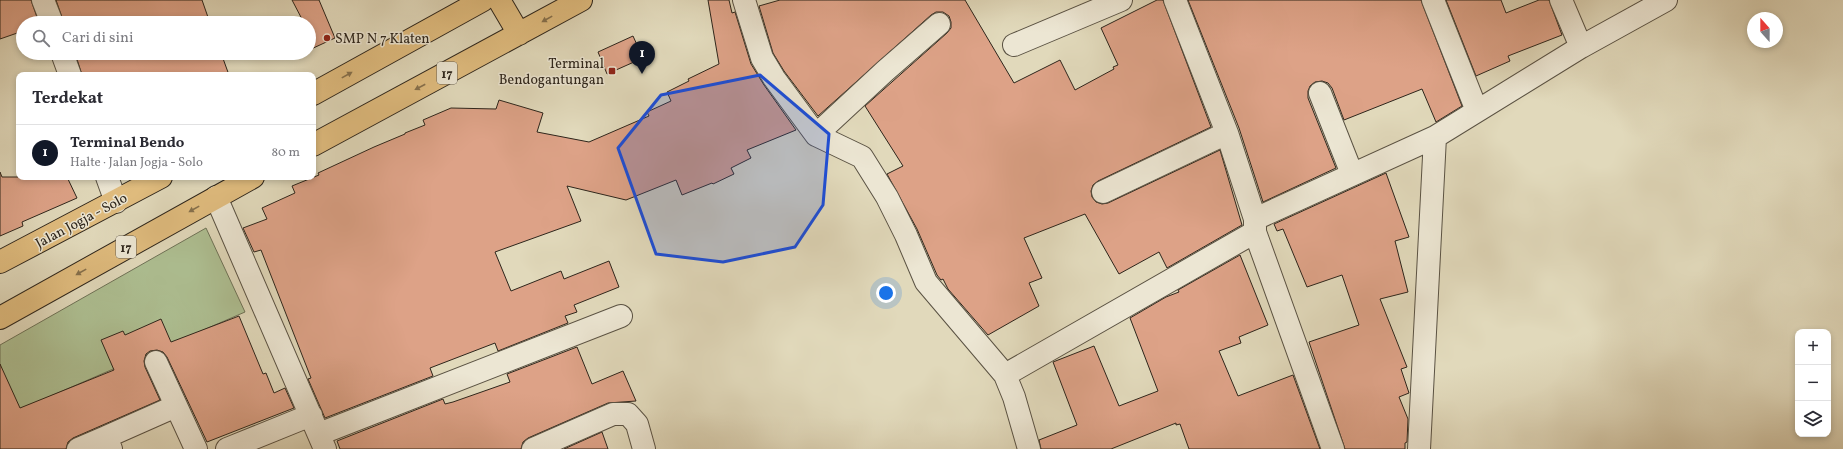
<!DOCTYPE html>
<html lang="id">
<head>
<meta charset="utf-8">
<style>
	body { margin:0; font-family:Vollkorn,serif; background:#f2f2f3; color:#2b2b33 }
	.controls { position:absolute; right:12px; bottom:12px; display:grid; overflow:hidden; border-radius:8px; box-shadow:0 2px 6px #0003 }
	.controls button { width:36px; height:36px; display:grid; place-items:center; padding:0; border:0; border-bottom:1px solid #e1e1e2; background:#fff; color:#2b2b33; font:20px sans-serif }
	.compass { position:absolute; left:1747px; top:12px; width:36px; height:36px; border-radius:50%; background:#fff; box-shadow:0 2px 6px #0003; rotate:339deg }
	.you { position:absolute; left:886px; top:293px; width:14px; height:14px; margin:-10px; border:3px solid #fff; border-radius:50%; background:#1a73e8; box-shadow:0 0 0 6px #1a73e833 }
	.badge { display:grid; place-items:center; width:26px; height:26px; border-radius:50%; background:#111827; color:#fff; font-size:13px; font-weight:700 }
	.pin { position:absolute; translate:-50% -33px; filter:drop-shadow(0 1px 2px #0008) }
	.pin::after { content:''; position:absolute; top:21px; width:14px; height:12px; background:inherit; clip-path:polygon(0 0,100% 0,50% 100%) }
	.list { margin:0; padding:0; list-style:none }
	h2 { display:flex; justify-content:space-between; align-items:center; height:52px; margin:0; padding:0 16px; font-size:17px }
	h2 small { font-size:13px; font-weight:400; color:#7c7c81 }
	.list li { display:grid; grid-template-columns:26px 1fr auto; gap:12px; align-items:center; box-sizing:border-box; height:56px; padding:0 16px; border-top:1px solid #e1e1e2 }
	.list b { display:block; font-size:15px; white-space:nowrap }
	.list p { margin:0; font-size:13px; white-space:nowrap; color:#7c7c81 }
	.list em { font-size:13px; font-style:normal; color:#7c7c81 }
	.icon { flex:none; width:22px; height:22px; fill:none; stroke:currentColor; stroke-width:2; stroke-linecap:round; stroke-linejoin:round }
	.map { position:relative; flex:none; width:1843px; height:449px; overflow:hidden }
	.search { position:absolute; background:#fff; box-shadow:0 2px 6px #0003; left:16px; top:16px; width:300px; height:44px; display:flex; align-items:center; gap:10px; box-sizing:border-box; padding:0 14px; border-radius:22px; color:#7c7c81; font-size:15px }
	.panel { position:absolute; background:#fff; box-shadow:0 2px 6px #0003; left:16px; top:72px; width:300px; height:108px; border-radius:8px }
	.map>svg:first-child { display:block }
</style>
</head>
<body>
<div class="map">
<svg width="1843" height="449" viewBox="0 0 1843 449">
	<rect width="100%" height="100%" fill="#e1d9bb"/>
	<filter id="stains"><feTurbulence type="fractalNoise" baseFrequency=".005" numOctaves="4"/><feColorMatrix values="0 0 0 0 .2 0 0 0 0 .09 0 0 0 0 .02 0 0 0 .5 -.17"/></filter>
	<radialGradient id="worn" r=".72"><stop offset=".6" stop-color="#630" stop-opacity="0"/><stop offset="1" stop-color="#630" stop-opacity=".3"/></radialGradient>
	<!-- green -->
	<path fill="#aec093" stroke="#6e7257" d="M 206,228 L 245,312 L 0,418 L 0,345 Z"/>
	<!-- building -->
	<path fill="#dda287" stroke="#2d251b" d="M 0,0 L 31,0 L 39,23 L 23,23 L 23,31 L 0,39 Z
		M 56,0 L 202,0 L 210,23 L 64,23 Z
		M 292,0 L 319,0 L 335,38 L 309,50 L 309,23 L 304,23 Z
		M 708,0 L 729,0 L 732,13 L 735,12 L 751,64 L 764,85 L 796,130 L 747,150 L 751,158 L 731,168 L 734,174 L 713,184 L 712,183 L 682,195 L 676,180 L 626,200 L 567,186 L 581,221 L 495,252 L 511,291 L 561,271 L 564,279 L 609,261 L 619,287 L 574,305 L 577,312 L 565,316 L 568,323 L 498,351 L 495,343 L 430,368 L 433,376 L 325,418 L 308,379 L 311,378 L 261,250 L 254,252 L 243,228 L 267,219 L 262,208 L 295,193 L 292,186 L 319,175 L 318,173 L 374,147 L 405,134 L 405,133 L 425,125 L 423,120 L 451,108 L 496,109 L 499,100 L 543,113 L 537,132 L 589,142 L 649,116 L 647,112 L 671,101 L 667,92 L 689,81 L 688,79 L 719,64 Z
		M 780,0 L 965,0 L 1014,83 L 1060,60 L 1075,90 L 1114,69 L 1113,67 L 1118,65 L 1101,28 L 1157,0 L 1163,0 L 1211,127 L 1098,181 L 1093,185 L 1091,191 L 1092,197 L 1096,202 L 1102,204 L 1108,203 L 1220,150 L 1242,225 L 1167,268 L 1159,252 L 1119,274 L 1085,214 L 1024,238 L 1042,278 L 1029,283 L 1039,306 L 988,335 L 948,289 L 943,279 L 941,280 L 937,275 L 917,229 L 887,174 L 903,166 L 865,106 L 947,33 L 951,28 L 951,22 L 949,16 L 943,12 L 936,12 L 931,15 L 818,116 L 784,71 L 773,53 L 759,6 Z
		M 1188,0 L 1421,0 L 1462,106 L 1436,122 L 1422,89 L 1344,120 L 1332,88 L 1328,83 L 1322,81 L 1315,82 L 1310,86 L 1308,91 L 1308,98 L 1336,168 L 1263,202 L 1239,128 Z
		M 1446,0 L 1501,0 L 1506,13 L 1539,0 L 1549,0 L 1562,35 L 1508,56 L 1510,61 L 1476,76 Z
		M 633,36 L 643,58 L 607,74 L 598,52 Z
		M 75,53 L 221,53 L 229,75 L 82,75 Z
		M 0,172 L 2,177 L 67,177 L 77,198 L 22,222 L 23,226 L 0,236 Z
		M 1386,173 L 1409,237 L 1395,241 L 1408,292 L 1380,299 L 1407,367 L 1401,369 L 1409,393 L 1399,397 L 1408,419 L 1407,442 L 1405,443 L 1405,449 L 1345,449 L 1309,342 L 1359,325 L 1342,275 L 1307,287 L 1283,229 L 1277,231 L 1274,224 Z
		M 1240,255 L 1268,325 L 1239,337 L 1241,343 L 1219,351 L 1238,396 L 1293,375 L 1320,449 L 1189,449 L 1180,424 L 1176,425 L 1176,423 L 1111,449 L 1041,449 L 1039,440 L 1077,425 L 1053,362 L 1094,346 L 1119,406 L 1158,391 L 1130,318 L 1166,297 L 1179,292 L 1178,290 Z
		M 239,316 L 263,374 L 266,373 L 274,393 L 285,388 L 294,408 L 207,442 L 167,357 L 163,352 L 157,350 L 150,351 L 146,354 L 144,361 L 145,367 L 160,400 L 73,438 L 68,442 L 66,449 L 0,449 L 0,364 L 20,408 L 114,370 L 101,340 L 123,331 L 125,335 L 161,319 L 171,342 Z
		M 577,347 L 592,384 L 623,371 L 636,401 L 608,403 L 528,438 L 523,442 L 521,449 L 340,449 L 337,441 L 443,399 L 445,404 L 453,402 L 510,382 L 507,374 Z
		M 602,432 L 608,449 L 564,449 Z"/>
	<g fill="none" stroke-linecap="round" stroke-linejoin="round">
		<!-- minor casing -->
		<g stroke="#5a5243" stroke-width="24">
			<path id="minor" d="M 43,0 L 52,23
				M 744,0 L 762,58 L 774,78 L 816,135 L 862,157 L 887,197 L 906,235 L 926,282 L 1005,375 L 1014,397 L 1029,449
				M 1175,0 L 1227,133 L 1255,219 L 1255,232 L 1333,449
				M 1433,0 L 1477,111
				M 1561,0 L 1581,47
				M 1014,45 L 1121,0
				M 62,53 L 70,75
				M 1320,93 L 1352,174
				M 816,135 L 885,71 L 939,24
				M 107,177 L 116,202
				M 1103,192 L 1227,133
				M 216,197 L 325,449
				M 1255,219 L 1435,137
				M 156,362 L 196,449
				M 1005,375 L 1255,232
				M 319,434 L 621,316
				M 106,437 L 176,406
				M 78,449 L 106,437 L 111,449
				M 227,449 L 311,415
				M 533,449 L 613,414 L 628,414 L 637,424 L 644,449
				M 1419,449 L 1435,137 L 1581,47 L 1666,0"/>
		</g>
		<!-- trunk casing -->
		<g stroke="#2d251b" stroke-width="24">
			<path id="trunk" d="M 499,0 L 519,34
				M 313,94 L 483,0
				M 313,145 L 581,0
				M 0,262 L 161,177
				M 0,318 L 253,177"/>
		</g>
		<!-- minor -->
		<use href="#minor" stroke="#ece6d3" stroke-width="22"/>
		<!-- trunk -->
		<use href="#trunk" stroke="#e0bc7e" stroke-width="22"/>
	</g>
	<!-- one-way arrows -->
	<defs><path id="oneway-solid" d="M-6-.8H1V-3.2L6.5 0L1 3.2V.8H-6Z"/></defs>
	<g fill="#86704c">
		<use href="#oneway-solid" transform="translate(547 19) rotate(151)"/>
		<use href="#oneway-solid" transform="translate(347 75) rotate(-29)"/>
		<use href="#oneway-solid" transform="translate(420 87) rotate(152)"/>
		<use href="#oneway-solid" transform="translate(194 209) rotate(151)"/>
		<use href="#oneway-solid" transform="translate(81 272) rotate(151)"/>
	</g>
	<!-- marked area -->
	<path fill="#1d4ed8" fill-opacity="0.2" stroke="#1d4ed8" stroke-width="3" stroke-linejoin="round" d="M 760,75 L 829,134 L 823,205 L 795,247 L 723,262 L 656,254 L 618,148 L 661,95 Z"/>
	<!-- markers -->
	<g fill="#8f2418" stroke="#ece6d3" stroke-width="1.5">
		<circle cx="327" cy="38" r="4"/>
		<rect x="608" y="67" width="8" height="8" rx="2"/>
	</g>
	<g text-anchor="middle" stroke-width="3" stroke-linejoin="round" paint-order="stroke">
		<!-- shield labels -->
		<g fill="#ece6d3" stroke="#665f52" stroke-width="1">
			<rect x="437" y="62" width="20" height="22" rx="3"/>
			<rect x="116" y="236" width="20" height="22" rx="3"/>
		</g>
		<g font-size="13" font-weight="bold" fill="#2d251b">
			<text x="447" y="78">17</text>
			<text x="126" y="252">17</text>
		</g>
		<!-- poi labels -->
		<g font-size="14" fill="#2d251b" stroke="#ece6d3" text-anchor="start">
			<text x="335" y="43">SMP N 7 Klaten</text>
			<text x="604" y="68" text-anchor="end">Terminal<tspan x="604" dy="16">Bendogantungan</tspan></text>
		</g>
		<!-- street labels -->
		<g font-size="14" fill="#2d251b" stroke="#ece6d3">
			<text transform="translate(81 220) rotate(-28)" y="5">Jalan Jogja - Solo</text>
		</g>
	</g>
	<rect width="100%" height="100%" filter="url(#stains)"/>
	<rect width="100%" height="100%" fill="url(#worn)"/>
</svg>
<div class="controls">
<button>+</button>
<button>−</button>
<button><svg class="icon" aria-label="layers" viewBox="0 0 24 24"><path d="M12 4l9 5-9 5-9-5zM3 14l9 5 9-5"/></svg></button>
</div>
<svg class="compass" viewBox="-18 -18 36 36"><path d="M0-13l5 13h-10z" fill="#e53935"/><path d="M0 13l5-13h-10z" fill="#7c7c81"/></svg>
<div class="you"></div>
<div class="pin badge" style="left:642px;top:74px">1</div>
<div class="search"><svg class="icon" aria-label="search" viewBox="0 0 24 24"><circle cx="10" cy="10" r="6"/><path d="M15 15l6 6"/></svg>Cari di sini</div>
<section class="panel">
<h2>Terdekat<small></small></h2>
<ul class="list">
<li><span class="badge">1</span><div><b>Terminal Bendo</b><p>Halte · Jalan Jogja - Solo</p></div><em>80 m</em></li>
</ul>
</section>
</div>
</body>
</html>
